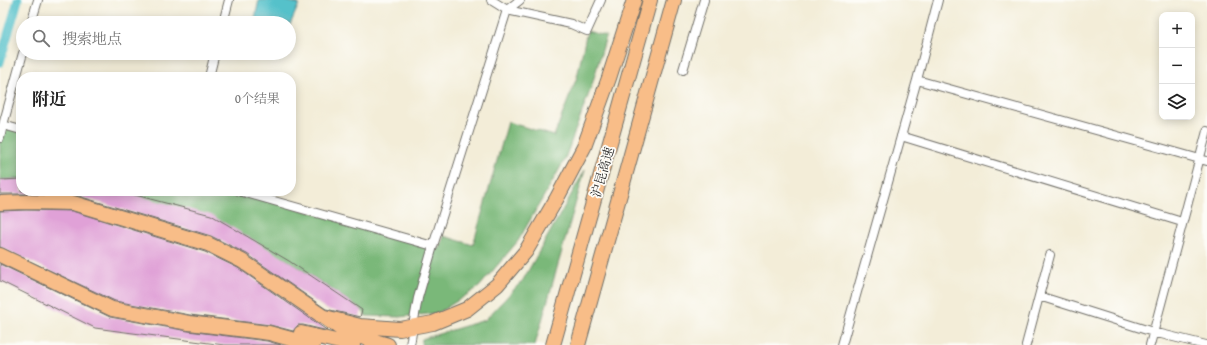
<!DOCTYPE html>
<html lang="zh">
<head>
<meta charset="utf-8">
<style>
	body { margin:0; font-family:"Gentium Book Plus","Noto Serif SC",serif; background:#f2f2f2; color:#222 }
	.controls { position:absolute; right:12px; top:12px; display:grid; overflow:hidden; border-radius:8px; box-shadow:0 2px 10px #0003 }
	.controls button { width:36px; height:36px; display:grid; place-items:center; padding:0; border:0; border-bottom:1px solid #e0e0e0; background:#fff; color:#222; font:20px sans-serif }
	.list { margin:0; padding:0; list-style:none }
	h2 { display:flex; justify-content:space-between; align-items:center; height:52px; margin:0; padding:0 16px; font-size:17px }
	h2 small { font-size:13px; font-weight:400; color:#767676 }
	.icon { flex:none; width:22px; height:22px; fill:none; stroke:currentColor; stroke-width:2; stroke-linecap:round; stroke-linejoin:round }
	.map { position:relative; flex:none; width:1207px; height:345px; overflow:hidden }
	.search { position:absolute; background:#fff; box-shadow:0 2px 10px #0003; left:16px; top:16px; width:280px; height:44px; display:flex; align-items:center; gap:10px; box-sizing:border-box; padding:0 14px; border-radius:22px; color:#767676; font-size:15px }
	.panel { position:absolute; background:#fff; box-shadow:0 2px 10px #0003; left:16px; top:72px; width:280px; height:124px; border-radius:16px }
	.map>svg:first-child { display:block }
</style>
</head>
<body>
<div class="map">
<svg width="1207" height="345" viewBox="0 0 1207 345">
	<rect width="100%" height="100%" fill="#fdfcf7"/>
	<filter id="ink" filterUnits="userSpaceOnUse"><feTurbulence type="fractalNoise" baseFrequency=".025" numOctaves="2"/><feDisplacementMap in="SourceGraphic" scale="8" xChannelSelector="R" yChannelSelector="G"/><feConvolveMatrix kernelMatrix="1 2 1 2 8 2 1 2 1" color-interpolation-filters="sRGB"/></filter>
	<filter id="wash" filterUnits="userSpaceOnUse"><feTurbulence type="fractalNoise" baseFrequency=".012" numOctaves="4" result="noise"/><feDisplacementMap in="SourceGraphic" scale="16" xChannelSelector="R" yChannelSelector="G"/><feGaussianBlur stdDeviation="0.9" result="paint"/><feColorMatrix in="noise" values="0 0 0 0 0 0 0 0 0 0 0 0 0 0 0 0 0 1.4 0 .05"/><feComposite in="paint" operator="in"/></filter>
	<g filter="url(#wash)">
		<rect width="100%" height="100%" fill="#f3edd8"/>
		<!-- forest -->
		<path fill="#7ab879" stroke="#527252" d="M 587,31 L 606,36 L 592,85 L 564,161 L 518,241 L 479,287 L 438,313 L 399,317 L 366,316 L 362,310 L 289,261 L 120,191 L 236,191 L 440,249 L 444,236 L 473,245 L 508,122 L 554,136 L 577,77 Z
			M 0,124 L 21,130 L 21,179 L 0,180 Z
			M 585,170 L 535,345 L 421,345 L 422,339 L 485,320 L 523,280 Z"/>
		<!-- water -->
		<path fill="#54c1ca" stroke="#40767a" d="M 259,0 L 283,0 L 299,4 L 289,27 L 289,23 L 254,23 Z"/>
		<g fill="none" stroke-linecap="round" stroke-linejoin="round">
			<!-- canal -->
			<path stroke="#54c1ca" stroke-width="9" d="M 0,62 L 18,0"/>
		</g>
		<g id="blocks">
			<!-- building -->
			<path fill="#e0a1d7" d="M 21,179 L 21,191 L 120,191 L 211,215 L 289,261 L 362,310 L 360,317 L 326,309 L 247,254 L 211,236 L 75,195 L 26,194 L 0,194 L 0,180 Z
				M 26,210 L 72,211 L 205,252 L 238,268 L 328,331 L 303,325 L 298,325 L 293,331 L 270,325 L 190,315 L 115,301 L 0,247 L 0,211 Z
				M 0,264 L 110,317 L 188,331 L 267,341 L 281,345 L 224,345 L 95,328 L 0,281 Z"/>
		</g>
	</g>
	<g filter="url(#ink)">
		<use href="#blocks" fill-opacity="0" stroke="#716f68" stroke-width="1"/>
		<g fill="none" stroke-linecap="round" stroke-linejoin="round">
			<!-- minor casing -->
			<g stroke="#716f68" stroke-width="10">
				<path id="minor" d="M 491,0 L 507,10 L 571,24 L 587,31 L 601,0
					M 31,23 L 38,0
					M 223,23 L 229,0
					M 683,70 L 704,0
					M 209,77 L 215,53
					M 917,80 L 1207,161
					M 3,125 L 23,53
					M 901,136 L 1182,222
					M 0,138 L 3,125 L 21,130
					M 239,191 L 433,246 L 418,298 L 414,320
					M 433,246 L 507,10 L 520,0
					M 1039,296 L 1153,332 L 1206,345
					M 410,345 L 412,333
					M 842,345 L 917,80 L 938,0
					M 1026,345 L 1050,255
					M 1150,345 L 1207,131"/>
			</g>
			<!-- motorway casing -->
			<g stroke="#716f68" stroke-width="16">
				<path id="motorway" d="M 0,203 L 26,202 L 73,203 L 208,244 L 242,261 L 344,331 L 351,334 L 388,345
					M 0,255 L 112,309 L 189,323 L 269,333 L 313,345
					M 321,316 L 360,326 L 400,329 L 433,323 L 467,309 L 497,285 L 526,251 L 557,198 L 584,147 L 609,78 L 634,0
					M 301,333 L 353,345
					M 553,345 L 650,0
					M 578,345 L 674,0"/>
			</g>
			<!-- minor -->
			<use href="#minor" stroke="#fff" stroke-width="8"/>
			<!-- motorway -->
			<use href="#motorway" stroke="#f8bd88" stroke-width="14"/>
		</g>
	</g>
	<g text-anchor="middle" stroke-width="3.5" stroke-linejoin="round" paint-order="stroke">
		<!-- street labels -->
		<g font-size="13" fill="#2b2b2b" stroke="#fdfcf7">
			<text transform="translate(602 172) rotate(-74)" y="5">沪昆高速</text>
		</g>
	</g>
</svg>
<div class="controls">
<button>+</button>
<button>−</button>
<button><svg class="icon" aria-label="layers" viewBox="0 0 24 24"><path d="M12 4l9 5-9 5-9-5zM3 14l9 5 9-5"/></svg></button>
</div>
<div class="search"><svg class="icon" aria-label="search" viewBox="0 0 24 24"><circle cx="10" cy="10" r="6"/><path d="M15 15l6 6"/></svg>搜索地点</div>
<section class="panel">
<h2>附近<small>0个结果</small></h2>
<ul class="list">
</ul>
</section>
</div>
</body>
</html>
